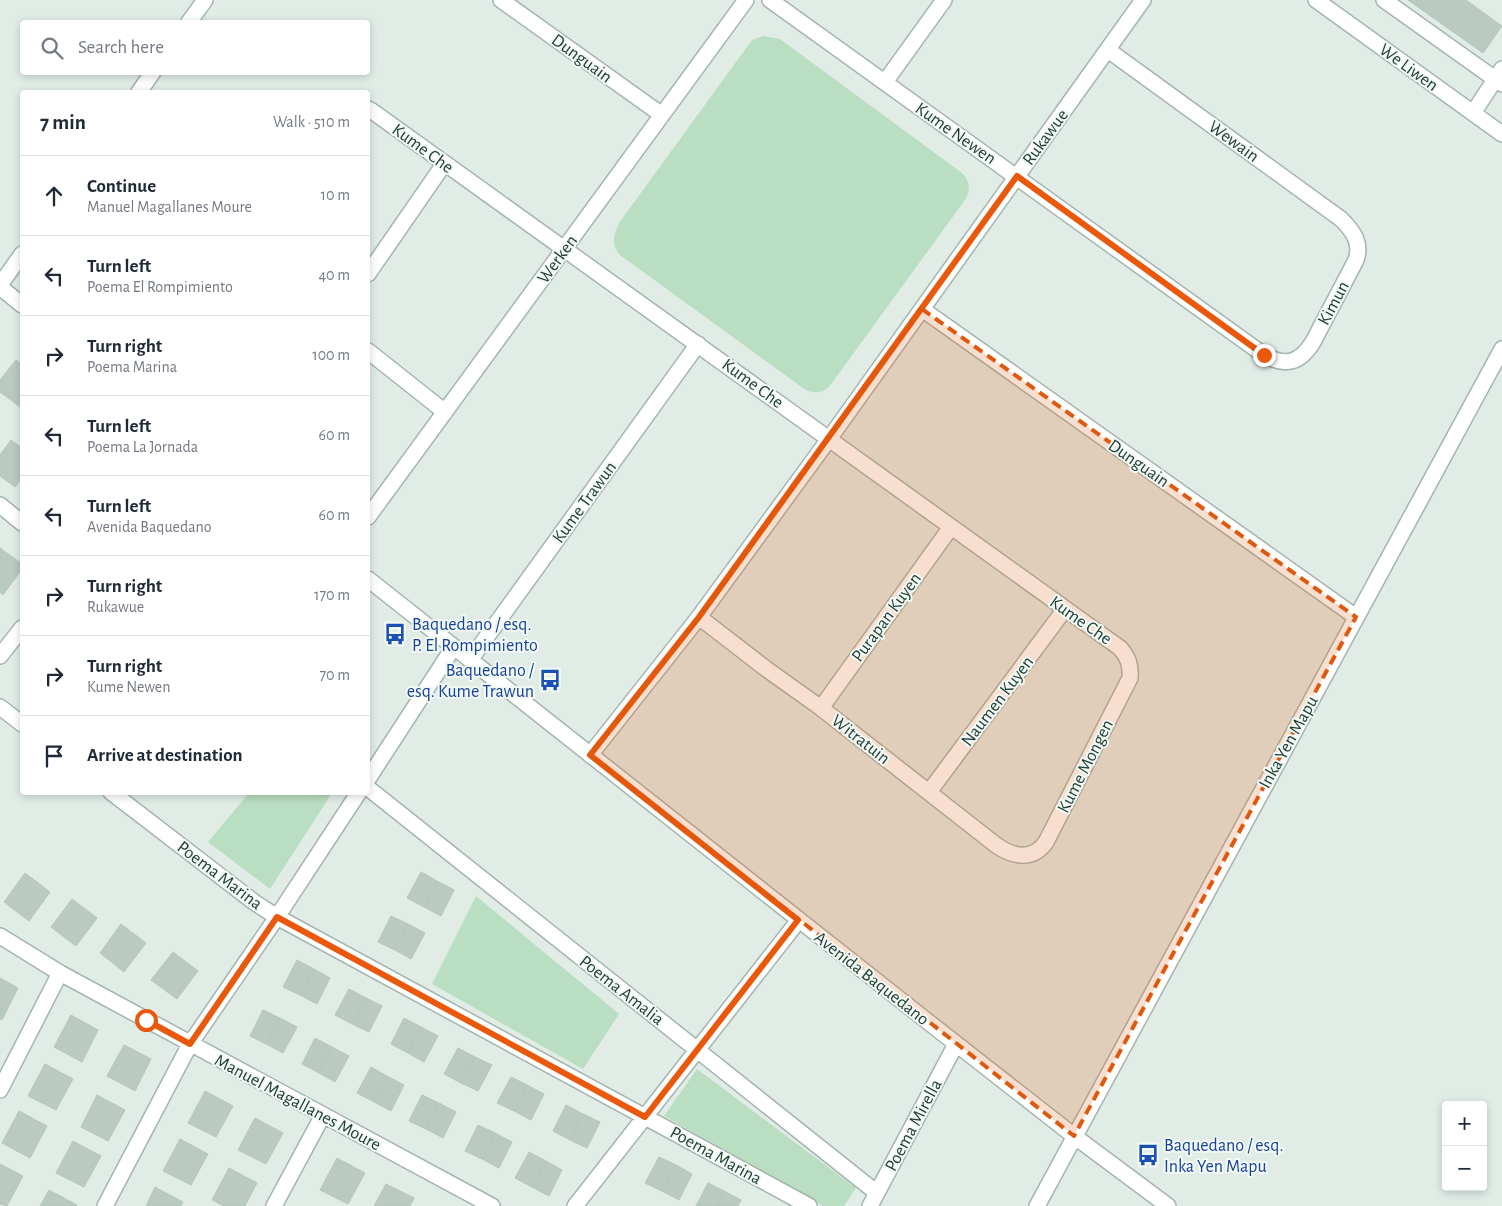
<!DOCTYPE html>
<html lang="en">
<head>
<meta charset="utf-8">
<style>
	body { margin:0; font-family:"Alegreya Sans",sans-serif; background:#f6f6f7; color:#1f2937 }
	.controls { position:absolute; right:15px; bottom:15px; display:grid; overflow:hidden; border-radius:5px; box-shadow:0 2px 8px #0003 }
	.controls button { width:45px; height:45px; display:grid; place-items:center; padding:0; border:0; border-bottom:1px solid #e0e1e3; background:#fff; color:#1f2937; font:25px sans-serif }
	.stop { position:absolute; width:15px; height:15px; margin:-11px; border:4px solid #ea580c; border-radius:50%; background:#fff }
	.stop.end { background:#ea580c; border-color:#fff; box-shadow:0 1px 5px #0008 }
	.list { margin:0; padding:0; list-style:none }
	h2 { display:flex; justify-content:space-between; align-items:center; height:65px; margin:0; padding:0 20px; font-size:21px }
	h2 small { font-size:16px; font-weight:400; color:#747a83 }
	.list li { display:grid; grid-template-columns:32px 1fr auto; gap:15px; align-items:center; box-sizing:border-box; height:80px; padding:0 20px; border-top:1px solid #e0e1e3 }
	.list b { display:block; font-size:19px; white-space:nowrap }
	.list p { margin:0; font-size:16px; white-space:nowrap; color:#747a83 }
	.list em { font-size:16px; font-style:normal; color:#747a83 }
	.icon { flex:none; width:28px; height:28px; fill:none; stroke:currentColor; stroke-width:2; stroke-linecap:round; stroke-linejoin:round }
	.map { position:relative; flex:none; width:1502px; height:1206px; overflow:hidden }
	.search { position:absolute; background:#fff; box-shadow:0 2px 8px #0003; left:20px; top:20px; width:350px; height:55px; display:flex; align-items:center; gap:12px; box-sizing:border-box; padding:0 18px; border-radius:5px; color:#747a83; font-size:19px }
	.panel { position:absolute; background:#fff; box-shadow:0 2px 8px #0003; left:20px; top:90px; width:350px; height:705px; border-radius:5px }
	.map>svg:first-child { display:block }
</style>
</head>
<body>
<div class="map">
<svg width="1502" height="1206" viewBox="0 0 1502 1206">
	<rect width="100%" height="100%" fill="#e1ece7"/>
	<!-- green -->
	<path fill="#badec1" d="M 763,36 L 780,39 L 962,173 C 970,181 971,190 965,200 L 829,387 C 821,394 812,394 803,388 L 620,255 C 610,244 614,235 619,223 L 752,40 Z
		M 249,793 L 332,793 L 270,889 L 208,842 Z
		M 476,896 L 619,1014 L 583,1069 L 432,984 Z
		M 697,1069 L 856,1188 L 844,1206 L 823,1206 L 664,1116 Z"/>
	<!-- building -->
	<path fill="#bacac2" stroke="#b4c6bd" d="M 1408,0 L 1466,0 L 1502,26 L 1483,53 Z
		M 16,360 L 22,364 L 22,403 L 20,407 L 0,392 L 0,380 Z
		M 11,440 L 22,448 L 22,477 L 15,487 L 0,476 L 0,455 Z
		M 0,548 L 22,564 L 22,569 L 3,595 L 0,592 Z
		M 421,872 L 437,881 L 424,907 L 407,898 Z
		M 25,873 L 50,892 L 29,921 L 4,902 Z
		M 437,881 L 454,890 L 441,916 L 424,907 Z
		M 72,899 L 97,918 L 76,946 L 51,927 Z
		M 391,916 L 408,924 L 395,950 L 378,942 Z
		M 121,924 L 146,943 L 124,972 L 100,953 Z
		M 408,924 L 425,933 L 411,959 L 395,950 Z
		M 173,952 L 198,971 L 177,999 L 151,980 Z
		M 297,960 L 314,969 L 300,995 L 283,987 Z
		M 314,969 L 330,978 L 317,1004 L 300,995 Z
		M 0,978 L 18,988 L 2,1020 L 0,1019 Z
		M 349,989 L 366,998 L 352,1024 L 335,1015 Z
		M 366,998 L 382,1006 L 369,1032 L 352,1024 Z
		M 263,1010 L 280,1018 L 266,1044 L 250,1036 Z
		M 71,1015 L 98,1030 L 82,1062 L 54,1047 Z
		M 280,1018 L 297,1027 L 283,1053 L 266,1044 Z
		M 404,1018 L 421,1027 L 408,1053 L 391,1044 Z
		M 421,1027 L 438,1036 L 424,1062 L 408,1053 Z
		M 315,1038 L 332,1047 L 319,1073 L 302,1064 Z
		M 124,1045 L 151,1059 L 135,1091 L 107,1076 Z
		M 332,1047 L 349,1056 L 335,1082 L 319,1073 Z
		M 458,1048 L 475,1057 L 461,1083 L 444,1074 Z
		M 475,1057 L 492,1065 L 478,1091 L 461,1083 Z
		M 45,1064 L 73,1079 L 56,1110 L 28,1096 Z
		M 371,1067 L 387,1076 L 374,1102 L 357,1093 Z
		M 387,1076 L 404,1085 L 391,1111 L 374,1102 Z
		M 511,1077 L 527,1085 L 514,1111 L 497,1103 Z
		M 527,1085 L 544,1094 L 531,1120 L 514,1111 Z
		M 205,1091 L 233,1106 L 216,1137 L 188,1123 Z
		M 97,1095 L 125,1110 L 108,1141 L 81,1127 Z
		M 422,1095 L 439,1103 L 426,1129 L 409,1121 Z
		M 439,1103 L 456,1112 L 443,1138 L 426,1129 Z
		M 566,1105 L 583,1114 L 570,1140 L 553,1131 Z
		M 19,1111 L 47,1126 L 30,1158 L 2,1143 Z
		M 583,1114 L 600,1122 L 587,1148 L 570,1140 Z
		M 255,1118 L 283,1133 L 266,1164 L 238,1150 Z
		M 478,1125 L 495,1133 L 482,1159 L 465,1151 Z
		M 495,1133 L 512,1142 L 499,1168 L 482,1159 Z
		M 180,1139 L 208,1154 L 191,1185 L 163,1171 Z
		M 73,1141 L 101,1156 L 84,1187 L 56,1173 Z
		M 529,1152 L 546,1161 L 532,1187 L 515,1178 Z
		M 659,1157 L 676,1165 L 662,1191 L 645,1183 Z
		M 337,1158 L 365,1173 L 348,1204 L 320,1190 Z
		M 546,1161 L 562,1170 L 549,1196 L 532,1187 Z
		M 0,1164 L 23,1176 L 7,1206 L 0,1204 Z
		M 676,1165 L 692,1174 L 679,1200 L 662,1191 Z
		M 229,1168 L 257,1183 L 245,1206 L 224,1206 L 212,1200 Z
		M 708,1183 L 724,1191 L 717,1206 L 696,1206 Z
		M 386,1184 L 414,1198 L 410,1206 L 374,1206 Z
		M 155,1187 L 183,1202 L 181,1206 L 146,1206 Z
		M 49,1190 L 77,1205 L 76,1206 L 40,1206 Z
		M 724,1191 L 741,1200 L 738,1206 L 717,1206 Z"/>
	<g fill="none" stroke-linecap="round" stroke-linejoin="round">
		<!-- minor casing -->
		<g stroke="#a4b4ae" stroke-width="18">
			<path id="minor" d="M 501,0 L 662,115
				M 770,0 L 1264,355 C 1286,367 1300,363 1313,342 L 1356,260 C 1362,243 1353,231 1341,219 L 1108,50
				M 1316,0 L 1502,134
				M 1384,0 L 1502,84
				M 189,22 L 205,0
				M 885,82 L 944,0
				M 139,92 L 153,72
				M 368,109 L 372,111 L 1120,648 C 1128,657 1131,665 1130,678 L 1046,842 C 1033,861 1013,857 996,845 L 821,708 L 765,668 L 699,617
				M 1473,113 L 1502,69
				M 368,274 L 444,164
				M 0,285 L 22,254
				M 0,287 L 22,305
				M 922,309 L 1356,617
				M 368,351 L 445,412
				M 0,505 L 22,523
				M 368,517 L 746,0
				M 368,579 L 922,1017 L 1074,1136 L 1168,1206
				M 0,656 L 22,628
				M 470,660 L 698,344
				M 0,707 L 22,724
				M 821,708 L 951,527
				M 590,755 L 699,617 L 829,439 L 1143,0
				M 368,779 L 453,648
				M 368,788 L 877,1193
				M 111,792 L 254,902 L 277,917 L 809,1206
				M 929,792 L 1065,609
				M 0,936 L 60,973 L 492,1206
				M 0,1090 L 60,973
				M 105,1206 L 190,1044 L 277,917 L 359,792
				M 274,1206 L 323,1115
				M 575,1206 L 799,920
				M 870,1206 L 956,1044
				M 1037,1206 L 1502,349"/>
		</g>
		<!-- minor -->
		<use href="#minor" stroke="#fff" stroke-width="15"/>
	</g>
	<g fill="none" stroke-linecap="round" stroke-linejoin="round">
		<!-- route -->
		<path stroke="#ea580c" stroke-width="6" d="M 146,1020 L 190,1044 L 277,917 L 645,1117 L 798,920 L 590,755 L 699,617 L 1017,176 L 1264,355"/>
	</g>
	<!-- marked area -->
	<path fill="#de580e" fill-opacity="0.2" stroke="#de580e" stroke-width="4" stroke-dasharray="10 6" stroke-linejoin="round" d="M 922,309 L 1356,617 L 1074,1136 L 590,755 L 699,617 Z"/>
	<!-- icons -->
	<defs>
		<g id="bus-bare" transform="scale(1.725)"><path d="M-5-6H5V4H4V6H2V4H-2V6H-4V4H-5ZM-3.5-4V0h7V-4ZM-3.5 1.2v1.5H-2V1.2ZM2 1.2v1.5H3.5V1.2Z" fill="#1a4fb4" stroke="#f2f9f5" stroke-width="2.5" paint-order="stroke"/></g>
	</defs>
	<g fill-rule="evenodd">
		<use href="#bus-bare" x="395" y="634"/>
		<use href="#bus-bare" x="550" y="680"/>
		<use href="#bus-bare" x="1148" y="1155"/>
	</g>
	<g text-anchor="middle" stroke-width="4" stroke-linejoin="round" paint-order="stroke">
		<!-- street labels -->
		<g font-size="18" fill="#213e34" stroke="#f2f9f5">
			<text transform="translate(582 58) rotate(36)" y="6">Dunguain</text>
			<text transform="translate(1409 67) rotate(36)" y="6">We Liwen</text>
			<text transform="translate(956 133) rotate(35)" y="6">Kume Newen</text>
			<text transform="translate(1045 137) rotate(-54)" y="6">Rukawue</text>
			<text transform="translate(1234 141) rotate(36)" y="6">Wewain</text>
			<text transform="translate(423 148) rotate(36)" y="6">Kume Che</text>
			<text transform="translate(557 259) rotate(-54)" y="6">Werken</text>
			<text transform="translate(1333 303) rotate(-62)" y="6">Kimun</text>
			<text transform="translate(753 383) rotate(36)" y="6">Kume Che</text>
			<text transform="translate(1139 463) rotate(35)" y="6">Dunguain</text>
			<text transform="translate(584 502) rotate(-54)" y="6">Kume Trawun</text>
			<text transform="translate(886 617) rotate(-54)" y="6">Purapan Kuyen</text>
			<text transform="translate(1081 620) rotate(35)" y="6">Kume Che</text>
			<text transform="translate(997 701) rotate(-53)" y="6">Naumen Kuyen</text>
			<text transform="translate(861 739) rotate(38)" y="6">Witratuin</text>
			<text transform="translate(1288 742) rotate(-61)" y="6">Inka Yen Mapu</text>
			<text transform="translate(1085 766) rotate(-63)" y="6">Kume Mongen</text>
			<text transform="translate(220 875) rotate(37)" y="6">Poema Marina</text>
			<text transform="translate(872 978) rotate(38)" y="6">Avenida Baquedano</text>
			<text transform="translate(622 990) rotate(38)" y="6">Poema Amalia</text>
			<text transform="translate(298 1102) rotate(28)" y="6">Manuel Magallanes Moure</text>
			<text transform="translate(913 1125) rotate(-62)" y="6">Poema Mirella</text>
			<text transform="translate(716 1155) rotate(29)" y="6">Poema Marina</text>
		</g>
		<!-- transit labels -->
		<g font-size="18" fill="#164399" stroke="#f2f9f5" text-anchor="start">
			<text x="412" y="630">Baquedano / esq.<tspan x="412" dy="21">P. El Rompimiento</tspan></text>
			<text x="534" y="676" text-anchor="end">Baquedano /<tspan x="534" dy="21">esq. Kume Trawun</tspan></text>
			<text x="1164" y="1151">Baquedano / esq.<tspan x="1164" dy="21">Inka Yen Mapu</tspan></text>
		</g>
	</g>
</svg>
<div class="controls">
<button>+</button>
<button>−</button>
</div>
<div class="stop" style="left:146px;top:1020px"></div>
<div class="stop end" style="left:1264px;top:355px"></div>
<div class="search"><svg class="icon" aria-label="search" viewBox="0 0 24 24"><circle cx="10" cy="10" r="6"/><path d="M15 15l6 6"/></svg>Search here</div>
<section class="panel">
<h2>7 min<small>Walk · 510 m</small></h2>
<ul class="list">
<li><svg class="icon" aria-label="ahead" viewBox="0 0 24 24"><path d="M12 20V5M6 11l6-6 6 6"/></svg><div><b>Continue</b><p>Manuel Magallanes Moure</p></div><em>10 m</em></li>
<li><svg class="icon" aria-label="left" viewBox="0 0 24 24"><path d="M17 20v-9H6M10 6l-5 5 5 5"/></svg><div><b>Turn left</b><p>Poema El Rompimiento</p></div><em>40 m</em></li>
<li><svg class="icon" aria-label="right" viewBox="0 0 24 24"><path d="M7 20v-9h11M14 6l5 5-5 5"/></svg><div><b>Turn right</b><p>Poema Marina</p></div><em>100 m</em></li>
<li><svg class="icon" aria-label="left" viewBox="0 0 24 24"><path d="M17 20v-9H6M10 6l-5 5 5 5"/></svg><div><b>Turn left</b><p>Poema La Jornada</p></div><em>60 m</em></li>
<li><svg class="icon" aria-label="left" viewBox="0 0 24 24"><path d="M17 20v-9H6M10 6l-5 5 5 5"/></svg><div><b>Turn left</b><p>Avenida Baquedano</p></div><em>60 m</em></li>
<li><svg class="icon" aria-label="right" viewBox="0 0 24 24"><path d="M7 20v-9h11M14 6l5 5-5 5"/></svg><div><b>Turn right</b><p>Rukawue</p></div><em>170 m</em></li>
<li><svg class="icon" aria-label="right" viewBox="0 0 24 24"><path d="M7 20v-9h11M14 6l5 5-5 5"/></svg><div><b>Turn right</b><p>Kume Newen</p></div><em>70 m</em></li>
<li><svg class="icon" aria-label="arrive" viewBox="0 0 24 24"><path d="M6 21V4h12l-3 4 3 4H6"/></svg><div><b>Arrive at destination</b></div></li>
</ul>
</section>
</div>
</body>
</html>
